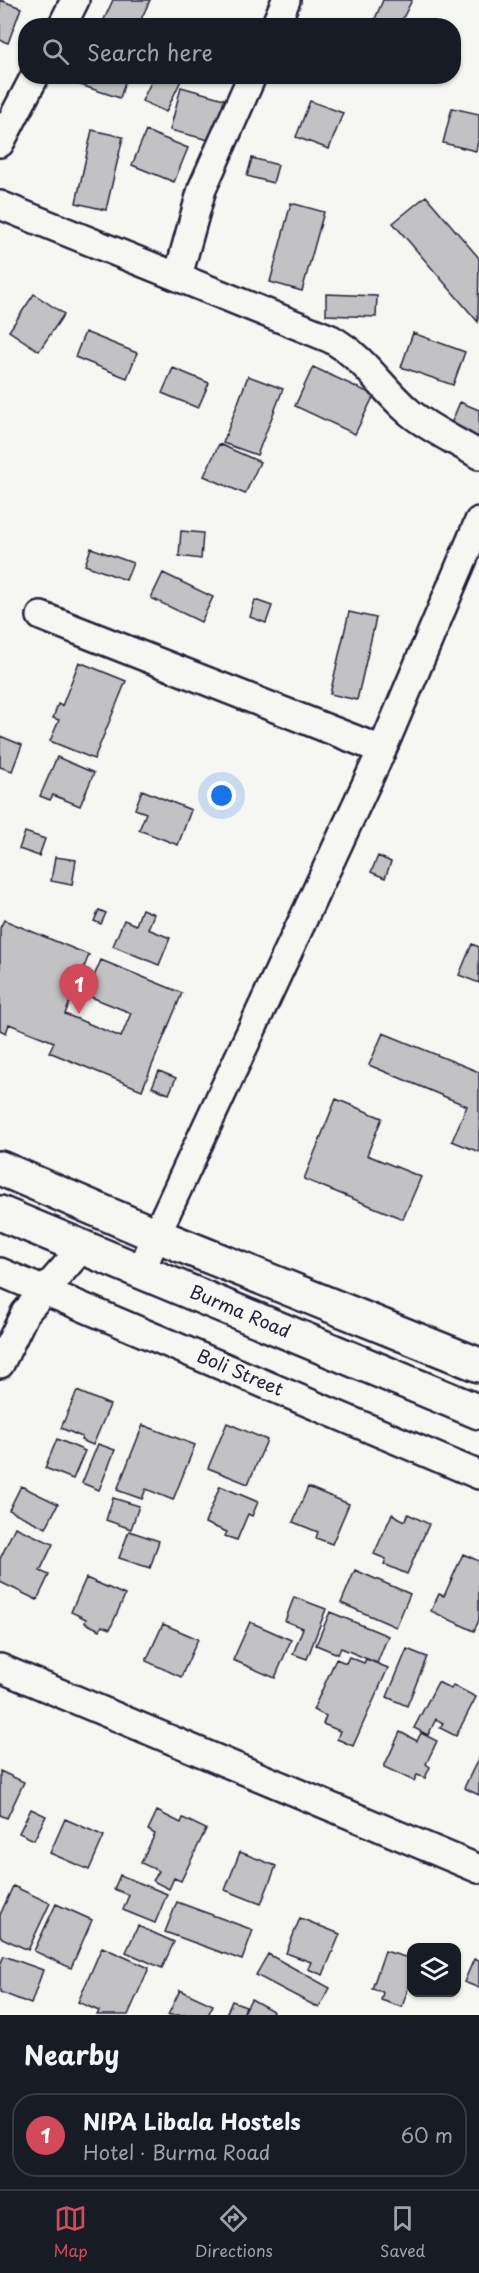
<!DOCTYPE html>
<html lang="en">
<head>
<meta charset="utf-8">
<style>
	body { margin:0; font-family:"Playpen Sans",sans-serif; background:#242831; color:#f1f3f6 }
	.controls { position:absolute; right:18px; bottom:18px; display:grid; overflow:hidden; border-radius:12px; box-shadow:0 2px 4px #0004 }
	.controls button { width:54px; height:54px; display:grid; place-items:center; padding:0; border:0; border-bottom:2px solid #363941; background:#171b24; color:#f1f3f6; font:30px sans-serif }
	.you { position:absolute; left:222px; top:796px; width:21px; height:21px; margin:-15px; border:4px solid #fff; border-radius:50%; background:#1a73e8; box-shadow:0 0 0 9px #1a73e833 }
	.badge { display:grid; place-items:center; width:39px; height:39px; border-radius:50%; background:#d1495b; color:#fff; font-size:20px; font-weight:700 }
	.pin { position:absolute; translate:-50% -50px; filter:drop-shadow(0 2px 3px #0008) }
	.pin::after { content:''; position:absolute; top:32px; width:21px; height:18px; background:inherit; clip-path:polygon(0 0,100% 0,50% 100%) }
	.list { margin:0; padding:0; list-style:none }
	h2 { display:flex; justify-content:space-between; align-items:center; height:78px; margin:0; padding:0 24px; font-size:26px }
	h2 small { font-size:20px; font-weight:400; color:#9ea1a6 }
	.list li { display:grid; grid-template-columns:39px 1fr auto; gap:18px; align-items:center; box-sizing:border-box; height:84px; margin:0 12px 12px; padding:0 12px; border:2px solid #363941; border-radius:24px }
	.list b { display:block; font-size:22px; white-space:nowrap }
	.list p { margin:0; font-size:20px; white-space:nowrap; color:#9ea1a6 }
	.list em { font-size:20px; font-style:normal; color:#9ea1a6 }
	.icon { flex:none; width:33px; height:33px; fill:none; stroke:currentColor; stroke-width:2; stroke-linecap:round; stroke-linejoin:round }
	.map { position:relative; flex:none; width:479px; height:2015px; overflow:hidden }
	.search { position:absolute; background:#171b24; box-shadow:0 2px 4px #0004; left:18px; right:18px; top:18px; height:66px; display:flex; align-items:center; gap:15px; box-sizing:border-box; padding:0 21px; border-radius:24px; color:#9ea1a6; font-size:22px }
	.sheet { height:174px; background:#171b24 }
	nav { display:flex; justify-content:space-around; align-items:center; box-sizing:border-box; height:84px; border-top:2px solid #363941; background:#171b24; font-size:16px; color:#9ea1a6 }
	nav a { display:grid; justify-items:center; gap:3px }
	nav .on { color:#d1495b }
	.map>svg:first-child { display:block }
</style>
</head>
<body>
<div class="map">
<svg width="479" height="2015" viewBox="0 0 479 2015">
	<rect width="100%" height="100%" fill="#f6f6f2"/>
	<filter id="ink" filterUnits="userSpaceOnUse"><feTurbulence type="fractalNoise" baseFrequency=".0167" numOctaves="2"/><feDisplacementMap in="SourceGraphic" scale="12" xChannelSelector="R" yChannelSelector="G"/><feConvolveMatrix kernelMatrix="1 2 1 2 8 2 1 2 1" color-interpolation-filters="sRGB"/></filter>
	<g filter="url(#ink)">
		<!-- building -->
		<path fill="#c2c2c4" stroke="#22223b" stroke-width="1.5" d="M 0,0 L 21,8 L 8,43 L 0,40 Z
			M 113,0 L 150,0 L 138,26 L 101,26 Z
			M 383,0 L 412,0 L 399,26 L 372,26 Z
			M 66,76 L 127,76 L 120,98 L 65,80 Z
			M 154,76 L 183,76 L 166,112 L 142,101 Z
			M 181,87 L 224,99 L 213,141 L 170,130 Z
			M 310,101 L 343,113 L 329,149 L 296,137 Z
			M 452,108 L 479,114 L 479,136 L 476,151 L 443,143 Z
			M 92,130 L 123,137 L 106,210 L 76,203 Z
			M 146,131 L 188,148 L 174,182 L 132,165 Z
			M 252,158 L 278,165 L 273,183 L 247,176 Z
			M 426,196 L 479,258 L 478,322 L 393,223 Z
			M 291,203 L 324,212 L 302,291 L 270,282 Z
			M 34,294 L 64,314 L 39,351 L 9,331 Z
			M 326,294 L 377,296 L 376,317 L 326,315 Z
			M 85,332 L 137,353 L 127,378 L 75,357 Z
			M 413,333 L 465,352 L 453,385 L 401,367 Z
			M 313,367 L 374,395 L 355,434 L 295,406 Z
			M 173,368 L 209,383 L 198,408 L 162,393 Z
			M 248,376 L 283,389 L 257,455 L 223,443 Z
			M 460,402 L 479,410 L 479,444 L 448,431 Z
			M 219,444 L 260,462 L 245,494 L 204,476 Z
			M 181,531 L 203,533 L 201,559 L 179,556 Z
			M 91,548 L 133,563 L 126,580 L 85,565 Z
			M 163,573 L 213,597 L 201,622 L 151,598 Z
			M 255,600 L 272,606 L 266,623 L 250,617 Z
			M 349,612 L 376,618 L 357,700 L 330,694 Z
			M 79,662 L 126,681 L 94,759 L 50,741 L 59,720 L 53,718 L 58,704 L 62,706 Z
			M 0,736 L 22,745 L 12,771 L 0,767 Z
			M 57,757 L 94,773 L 80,806 L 53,795 L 50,800 L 40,796 Z
			M 142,790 L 191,810 L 178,845 L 139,830 L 146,813 L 135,809 Z
			M 25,832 L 45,839 L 39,856 L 19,849 Z
			M 378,856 L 391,862 L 385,878 L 371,872 Z
			M 55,857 L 76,860 L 72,885 L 51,881 Z
			M 142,909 L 154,914 L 148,929 L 170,938 L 159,965 L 113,946 L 124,920 L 136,925 Z
			M 99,910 L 106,913 L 101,924 L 94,921 Z
			M 4,920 L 89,955 L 65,1014 L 121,1037 L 131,1013 L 86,995 L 101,960 L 182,993 L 142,1090 L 49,1052 L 54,1042 L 9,1024 L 6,1033 L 0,1030 L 0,928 Z
			M 472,944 L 479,947 L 479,983 L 459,975 Z
			M 383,1033 L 479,1072 L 479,1152 L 452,1141 L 467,1106 L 369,1065 Z
			M 159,1071 L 176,1078 L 169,1094 L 152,1087 Z
			M 336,1099 L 382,1118 L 367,1155 L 421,1177 L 403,1219 L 304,1179 Z
			M 77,1391 L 110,1405 L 93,1445 L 81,1440 L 82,1437 L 61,1428 Z
			M 227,1423 L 267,1440 L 248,1484 L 208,1468 Z
			M 143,1425 L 195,1445 L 173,1500 L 146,1489 L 142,1499 L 117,1490 Z
			M 57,1439 L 85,1451 L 73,1479 L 45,1468 Z
			M 98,1444 L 115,1450 L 99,1490 L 82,1483 Z
			M 21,1486 L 58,1504 L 46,1528 L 9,1510 Z
			M 220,1486 L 258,1502 L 252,1516 L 248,1514 L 237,1540 L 225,1536 L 227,1532 L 205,1523 Z
			M 308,1487 L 349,1504 L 332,1544 L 316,1538 L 318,1532 L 293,1522 Z
			M 113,1498 L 139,1506 L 131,1529 L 106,1520 Z
			M 392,1514 L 405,1521 L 408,1514 L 429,1524 L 407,1574 L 384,1564 L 386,1559 L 374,1554 Z
			M 15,1527 L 53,1544 L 40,1571 L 49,1575 L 37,1600 L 0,1582 L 0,1559 Z
			M 129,1531 L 159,1541 L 150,1568 L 119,1558 Z
			M 463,1554 L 479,1561 L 479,1620 L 474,1631 L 431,1611 L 439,1594 L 444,1596 Z
			M 355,1570 L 410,1594 L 396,1627 L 341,1603 Z
			M 86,1578 L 125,1595 L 110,1629 L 102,1626 L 100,1630 L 85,1623 L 86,1619 L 71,1612 Z
			M 294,1597 L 326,1609 L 307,1659 L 293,1654 L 303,1628 L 285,1621 Z
			M 330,1612 L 388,1636 L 377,1663 L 341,1648 L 338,1654 L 316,1645 Z
			M 250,1622 L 291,1640 L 275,1678 L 233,1660 Z
			M 163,1624 L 198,1639 L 181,1677 L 146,1661 Z
			M 407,1649 L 427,1657 L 407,1706 L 387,1697 Z
			M 349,1657 L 364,1663 L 366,1659 L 388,1668 L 353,1746 L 337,1739 L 340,1731 L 323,1724 L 326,1716 L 313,1710 L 336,1659 L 346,1663 Z
			M 438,1682 L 451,1689 L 453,1685 L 476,1697 L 456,1736 L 440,1728 L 443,1723 L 436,1719 L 428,1735 L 414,1728 Z
			M 400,1732 L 417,1741 L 421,1733 L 437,1741 L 426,1764 L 430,1767 L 425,1778 L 417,1775 L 414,1781 L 384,1767 Z
			M 479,1757 L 479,1795 L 464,1788 Z
			M 0,1771 L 24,1782 L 7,1818 L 0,1815 Z
			M 31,1809 L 46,1816 L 34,1840 L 19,1833 Z
			M 157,1811 L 181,1823 L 183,1818 L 206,1829 L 181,1881 L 174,1878 L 169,1889 L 153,1881 L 159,1871 L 141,1863 L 155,1834 L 148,1830 Z
			M 65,1819 L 104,1836 L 89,1870 L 50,1853 Z
			M 240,1852 L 276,1866 L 261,1904 L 225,1890 Z
			M 120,1875 L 167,1894 L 155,1923 L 123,1910 L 129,1895 L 114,1889 Z
			M 13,1886 L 50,1903 L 28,1950 L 0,1937 L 0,1915 Z
			M 177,1902 L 253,1930 L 242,1960 L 165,1932 Z
			M 56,1904 L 92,1920 L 71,1968 L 34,1951 Z
			M 300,1918 L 340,1934 L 323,1975 L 308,1969 L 311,1962 L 286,1953 Z
			M 138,1926 L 174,1942 L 162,1968 L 126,1952 Z
			M 102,1947 L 149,1968 L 128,2015 L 97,2015 L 99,2011 L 78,2002 Z
			M 385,1951 L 412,1959 L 412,1977 L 402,2007 L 381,2000 L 383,1992 L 372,1989 Z
			M 268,1954 L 330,1988 L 319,2008 L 256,1975 Z
			M 4,1956 L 43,1970 L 31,2004 L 0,1992 L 0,1965 Z
			M 474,1959 L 479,1961 L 479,1988 L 464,1982 Z
			M 180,1990 L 213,2005 L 208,2015 L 168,2015 Z
			M 251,1999 L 273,2011 L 271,2015 L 243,2015 Z
			M 232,2001 L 246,2006 L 243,2015 L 226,2015 Z"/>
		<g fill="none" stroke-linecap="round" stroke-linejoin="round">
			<!-- street casing -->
			<g stroke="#22223b" stroke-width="32">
				<path id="street" d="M 62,26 L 75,0
					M 275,26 L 286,0
					M 0,143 L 35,76
					M 0,205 L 331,339 C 367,360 379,386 408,411 C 427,428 457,441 479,455
					M 178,276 L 202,189 L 252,76
					M 41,616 L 382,750
					M 142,1270 L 156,1235 L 382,750 L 479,521
					M 0,1272 L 479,1475
					M 0,1364 L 25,1313 L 82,1248
					M 0,1668 L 479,1869"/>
			</g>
			<!-- secondary casing -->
			<g stroke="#22223b" stroke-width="38">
				<path id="secondary" d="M 0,1168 L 156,1235 L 479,1365
					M 0,1213 L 479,1412"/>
			</g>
			<!-- street -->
			<use href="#street" stroke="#f6f6f2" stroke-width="27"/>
			<!-- secondary -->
			<use href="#secondary" stroke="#f6f6f2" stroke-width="33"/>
		</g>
	</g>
	<g text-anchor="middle" stroke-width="5" stroke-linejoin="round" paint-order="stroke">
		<!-- street labels -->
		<g font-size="18" fill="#22223b" stroke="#f6f6f2">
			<text transform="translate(240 1312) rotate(23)" y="6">Burma Road</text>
			<text transform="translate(240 1373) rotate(23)" y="6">Boli Street</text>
		</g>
	</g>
</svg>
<div class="controls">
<button><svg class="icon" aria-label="layers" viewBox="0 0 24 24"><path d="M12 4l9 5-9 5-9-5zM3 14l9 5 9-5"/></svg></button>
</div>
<div class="you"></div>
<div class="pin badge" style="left:79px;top:1014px">1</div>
<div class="search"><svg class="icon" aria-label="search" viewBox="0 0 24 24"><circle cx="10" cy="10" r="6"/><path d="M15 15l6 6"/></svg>Search here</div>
</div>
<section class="sheet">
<h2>Nearby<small></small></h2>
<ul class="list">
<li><span class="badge">1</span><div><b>NIPA Libala Hostels</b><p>Hotel · Burma Road</p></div><em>60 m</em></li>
</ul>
</section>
<nav>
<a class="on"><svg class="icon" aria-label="map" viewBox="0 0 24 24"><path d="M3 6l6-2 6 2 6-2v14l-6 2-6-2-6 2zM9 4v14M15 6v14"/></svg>Map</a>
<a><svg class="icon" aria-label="directions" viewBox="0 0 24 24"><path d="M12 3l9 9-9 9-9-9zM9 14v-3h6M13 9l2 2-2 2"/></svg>Directions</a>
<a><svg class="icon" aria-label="saved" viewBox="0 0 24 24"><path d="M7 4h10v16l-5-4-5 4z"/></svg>Saved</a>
</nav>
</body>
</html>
